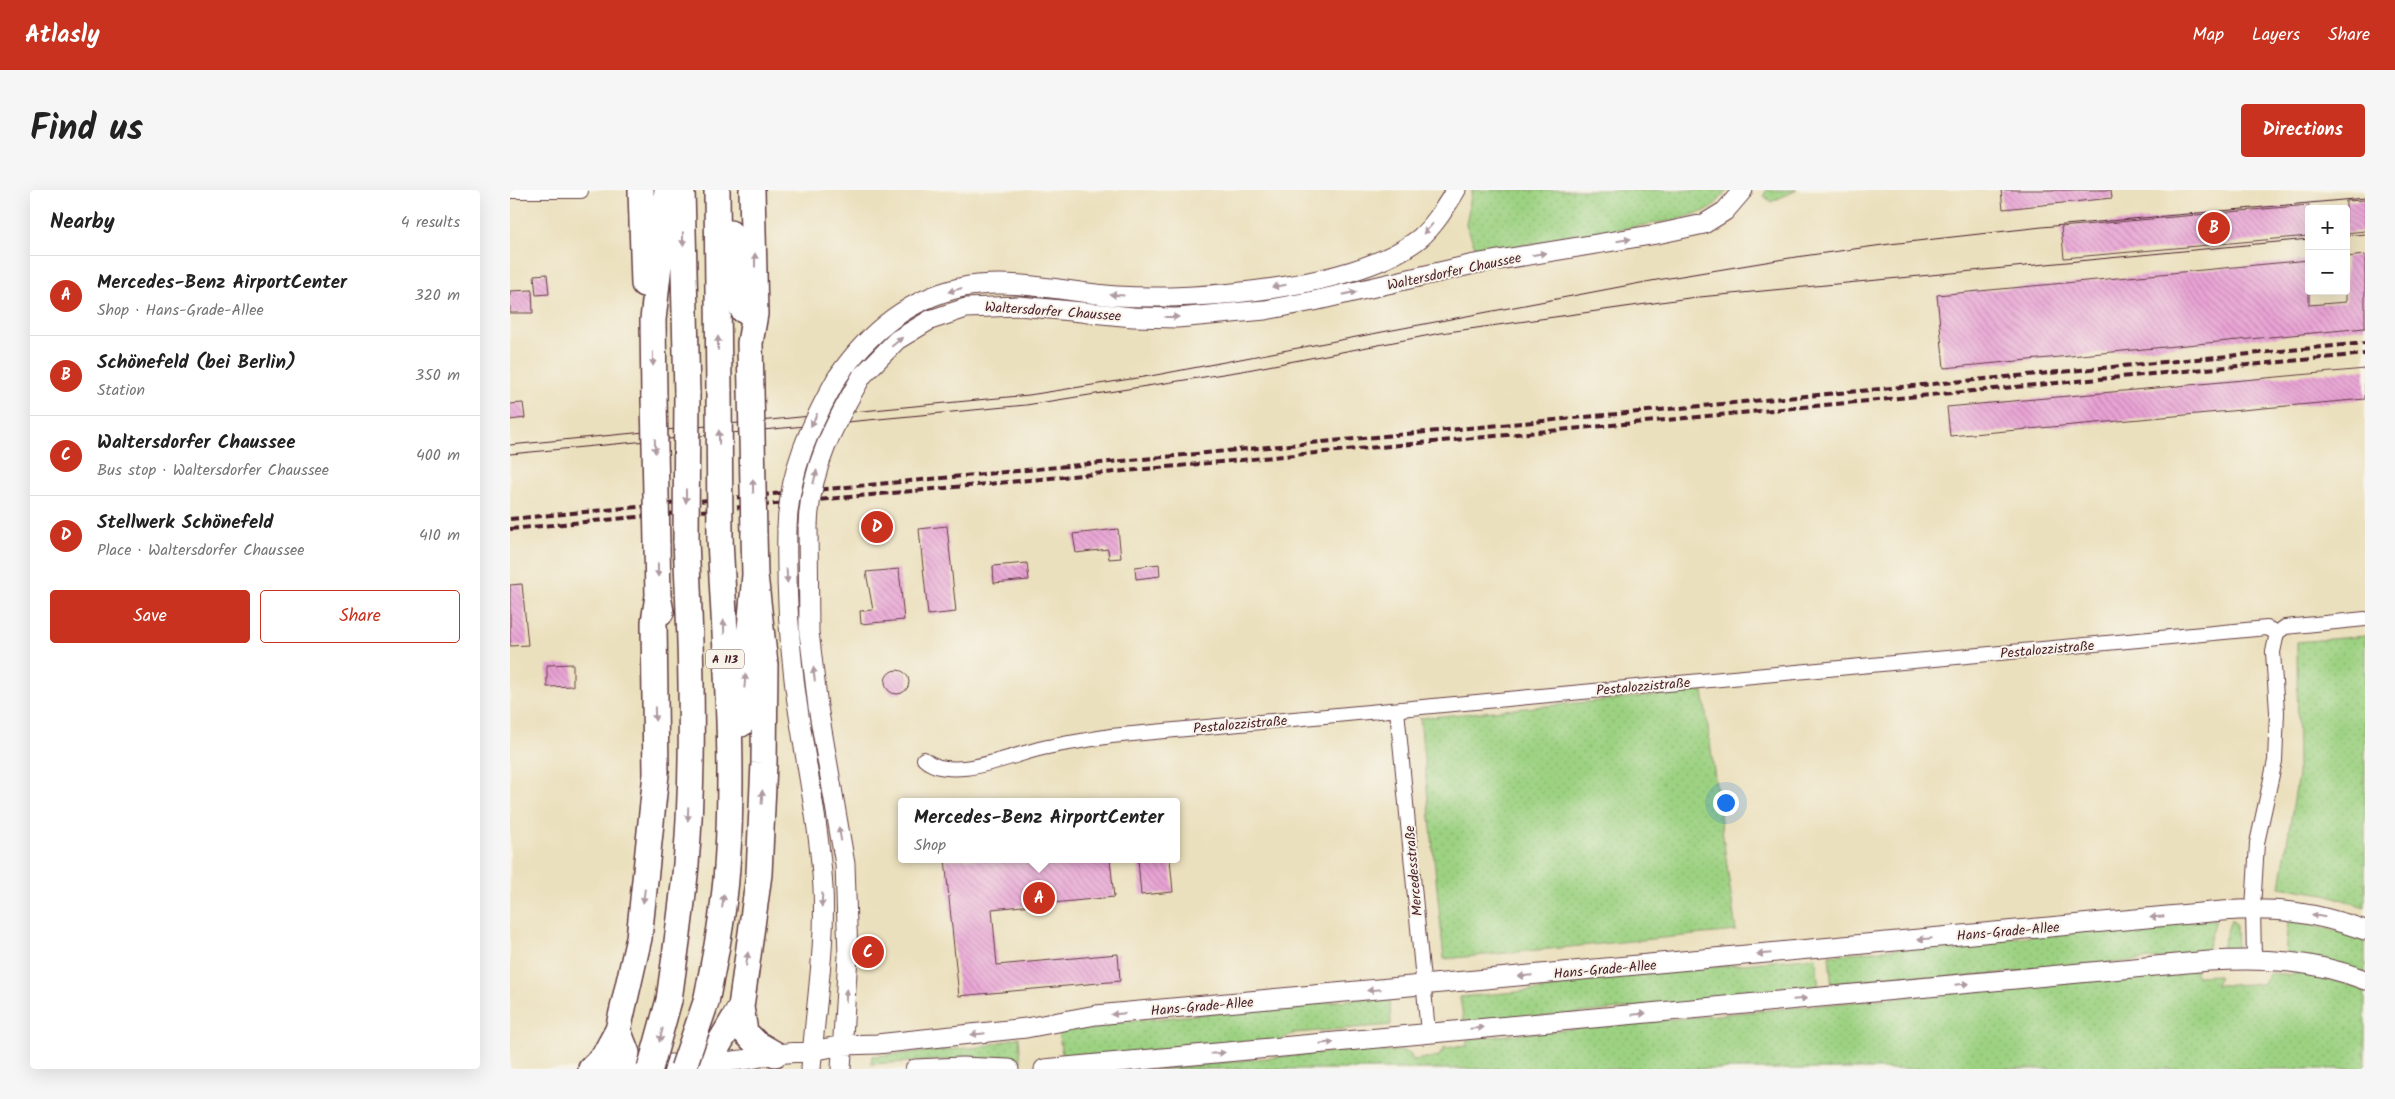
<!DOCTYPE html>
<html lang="en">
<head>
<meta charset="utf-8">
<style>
	body { margin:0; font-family:Kalam,sans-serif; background:#f6f6f6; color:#222 }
	.controls { position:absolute; right:15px; top:15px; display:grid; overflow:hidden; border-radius:5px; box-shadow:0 5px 20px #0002 }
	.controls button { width:45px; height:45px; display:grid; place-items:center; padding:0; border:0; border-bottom:1px solid #e0e0e0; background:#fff; color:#222; font:25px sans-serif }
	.you { position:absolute; left:1215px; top:612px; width:18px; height:18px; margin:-12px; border:4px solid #fff; border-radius:50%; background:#1a73e8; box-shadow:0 0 0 8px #1a73e833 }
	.badge { display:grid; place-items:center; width:32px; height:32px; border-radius:50%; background:#c8321e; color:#fff; font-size:16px; font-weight:700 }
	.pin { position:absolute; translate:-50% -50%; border:2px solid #fff; box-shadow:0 1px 5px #0006 }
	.popup { position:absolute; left:388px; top:608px; width:282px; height:65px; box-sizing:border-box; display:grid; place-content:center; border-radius:5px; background:#fff; filter:drop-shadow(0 1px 4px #0005); font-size:16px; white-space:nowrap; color:#767676 }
	.popup b { font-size:19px; color:#222 }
	.popup::after { content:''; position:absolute; left:50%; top:100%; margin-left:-10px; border:10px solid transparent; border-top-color:#fff }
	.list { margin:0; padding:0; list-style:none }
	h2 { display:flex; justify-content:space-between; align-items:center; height:65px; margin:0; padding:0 20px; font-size:21px }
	h2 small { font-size:16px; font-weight:400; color:#767676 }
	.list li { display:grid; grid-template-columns:32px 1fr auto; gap:15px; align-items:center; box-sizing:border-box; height:80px; padding:0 20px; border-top:1px solid #e0e0e0 }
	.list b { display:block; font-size:19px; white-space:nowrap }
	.list p { margin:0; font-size:16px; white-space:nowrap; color:#767676 }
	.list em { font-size:16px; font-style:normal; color:#767676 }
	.actions { display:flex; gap:10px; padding:15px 20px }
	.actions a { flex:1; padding:11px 0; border:1px solid #c8321e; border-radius:5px; text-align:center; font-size:18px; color:#c8321e }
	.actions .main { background:#c8321e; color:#fff }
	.map { position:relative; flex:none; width:1855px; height:879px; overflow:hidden; border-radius:5px }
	header { display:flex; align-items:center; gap:30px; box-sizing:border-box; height:70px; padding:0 25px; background:#c8321e; color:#fff }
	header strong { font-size:24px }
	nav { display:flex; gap:28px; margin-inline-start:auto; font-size:18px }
	.intro { display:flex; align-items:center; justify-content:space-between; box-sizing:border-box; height:120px; padding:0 30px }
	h1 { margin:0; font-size:35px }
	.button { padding:12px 22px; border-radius:5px; background:#c8321e; color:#fff; font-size:18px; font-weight:700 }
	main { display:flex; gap:30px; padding:0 30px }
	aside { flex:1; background:#fff; border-radius:5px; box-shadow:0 5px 20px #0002 }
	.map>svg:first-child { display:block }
</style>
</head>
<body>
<header>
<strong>Atlasly</strong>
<nav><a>Map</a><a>Layers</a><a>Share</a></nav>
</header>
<div class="intro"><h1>Find us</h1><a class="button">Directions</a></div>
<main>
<aside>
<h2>Nearby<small>4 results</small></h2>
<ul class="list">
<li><span class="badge">A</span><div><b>Mercedes-Benz AirportCenter</b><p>Shop · Hans-Grade-Allee</p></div><em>320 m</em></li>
<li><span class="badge">B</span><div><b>Schönefeld (bei Berlin)</b><p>Station</p></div><em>350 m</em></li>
<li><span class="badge">C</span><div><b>Waltersdorfer Chaussee</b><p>Bus stop · Waltersdorfer Chaussee</p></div><em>400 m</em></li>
<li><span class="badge">D</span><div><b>Stellwerk Schönefeld</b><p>Place · Waltersdorfer Chaussee</p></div><em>410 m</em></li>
</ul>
<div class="actions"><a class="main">Save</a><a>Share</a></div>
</aside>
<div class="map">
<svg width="1855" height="879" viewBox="0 0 1855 879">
	<defs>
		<pattern id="green-dots" width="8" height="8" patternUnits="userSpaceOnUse" patternTransform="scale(1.25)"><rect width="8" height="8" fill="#9dd282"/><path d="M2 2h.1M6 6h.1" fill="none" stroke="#89b470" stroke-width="1.8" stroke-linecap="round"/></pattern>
		<pattern id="building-back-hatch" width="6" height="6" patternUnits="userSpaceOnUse" patternTransform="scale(1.25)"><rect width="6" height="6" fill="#e9a3d5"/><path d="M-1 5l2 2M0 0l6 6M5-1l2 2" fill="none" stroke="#bf84ad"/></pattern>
	</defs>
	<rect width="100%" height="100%" fill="#f7f3e8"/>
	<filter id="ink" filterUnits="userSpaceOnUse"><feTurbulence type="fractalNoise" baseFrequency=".02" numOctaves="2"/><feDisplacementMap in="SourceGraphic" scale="10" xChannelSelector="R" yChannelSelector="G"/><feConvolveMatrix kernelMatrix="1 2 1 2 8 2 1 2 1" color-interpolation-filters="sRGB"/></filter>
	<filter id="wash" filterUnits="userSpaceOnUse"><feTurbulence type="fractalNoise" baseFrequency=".0096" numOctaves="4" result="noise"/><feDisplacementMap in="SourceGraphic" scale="20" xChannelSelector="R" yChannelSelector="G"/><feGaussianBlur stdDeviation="1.12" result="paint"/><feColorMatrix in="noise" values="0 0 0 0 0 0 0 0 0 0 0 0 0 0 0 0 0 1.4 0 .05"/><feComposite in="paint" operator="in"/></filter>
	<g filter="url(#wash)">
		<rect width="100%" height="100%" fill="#ebe0bd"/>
		<!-- green -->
		<path fill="url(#green-dots)" stroke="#747856" d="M 962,0 L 1218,0 L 1201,19 L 1170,29 L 976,62 L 966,59 L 956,35 Z
			M 1256,0 L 1287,0 L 1261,12 L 1254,6 Z
			M 1855,446 L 1855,717 L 1815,704 L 1770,697 L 1788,584 L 1787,452 Z
			M 1193,501 L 1226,741 L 934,769 L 910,528 Z
			M 1706,729 L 1696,764 L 1322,799 L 1319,765 Z
			M 1721,729 L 1726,734 L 1727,760 L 1711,761 Z
			M 1778,729 L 1855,747 L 1855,784 L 1775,764 Z
			M 1306,767 L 1309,800 L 954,834 L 950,807 L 1039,799 L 1067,790 Z
			M 1685,779 L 1686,786 L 1708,785 L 1710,787 L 1705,795 L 1752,794 L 1759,783 L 1784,785 L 1786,780 L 1832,792 L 1855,801 L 1855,879 L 643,879 L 871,857 L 872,862 L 891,860 L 900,863 L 903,870 L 929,866 L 934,858 L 957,856 L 957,849 Z
			M 880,806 L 881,835 L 785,843 L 768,851 L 553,869 L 548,840 L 560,837 Z
			M 509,847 L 511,872 L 433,870 L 361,874 L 362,866 L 472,857 Z"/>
		<g id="blocks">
			<!-- building -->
			<path fill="url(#building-back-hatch)" d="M 1491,0 L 1601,0 L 1602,8 L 1493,19 Z
				M 1855,10 L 1855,41 L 1836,43 L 1836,11 Z
				M 1799,15 L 1799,46 L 1554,68 L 1551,37 Z
				M 1855,65 L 1855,138 L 1434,178 L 1427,105 L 1799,70 L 1799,115 L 1836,112 L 1836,67 Z
				M 37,84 L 39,104 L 26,105 L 24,85 Z
				M 22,100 L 23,123 L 0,123 L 0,101 Z
				M 1855,179 L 1855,209 L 1440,246 L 1437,217 Z
				M 13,213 L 15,228 L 0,230 L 0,214 Z
				M 375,324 L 377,348 L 360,349 L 357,325 Z
				M 437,336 L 446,422 L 418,425 L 409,339 Z
				M 608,339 L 611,368 L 599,369 L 598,359 L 566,363 L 563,344 Z
				M 517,373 L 519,390 L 484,393 L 483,376 Z
				M 649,374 L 650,386 L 626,389 L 625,377 Z
				M 389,379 L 394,430 L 351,434 L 350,421 L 363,420 L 356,382 Z
				M 12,394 L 18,455 L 0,456 L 0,395 Z
				M 63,474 L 63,496 L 37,497 L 37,475 Z
				M375 492a12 12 0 1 1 24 0a12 12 0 1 1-24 0Z
				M 435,669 L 600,669 L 604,707 L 482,719 L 487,775 L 608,764 L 610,791 L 449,806 Z
				M 628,669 L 660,669 L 663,702 L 631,705 Z"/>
		</g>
	</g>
	<g filter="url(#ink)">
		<use href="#blocks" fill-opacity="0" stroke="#623c41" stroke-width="1"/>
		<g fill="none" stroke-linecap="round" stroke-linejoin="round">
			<!-- street casing -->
			<g stroke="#623c41" stroke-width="16">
				<path id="street" d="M 0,1 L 71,1
					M 1767,443 L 1775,437 L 1855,429
					M 887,520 L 918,842
					M 414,569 C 441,593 501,565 533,558 C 555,553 578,550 601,546 L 1757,438 L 1767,443
					M 1744,769 L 1743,719 L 1747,653 L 1765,571 L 1767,522 L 1763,462 L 1767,443"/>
			</g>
			<!-- secondary casing -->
			<g stroke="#623c41" stroke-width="21">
				<path id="secondary" d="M 352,186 L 387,150 L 420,130 L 456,118 L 509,116 L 623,127 L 667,128 L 755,120 L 804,111 L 964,74 L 1147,44 L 1194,34 L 1215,21 L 1233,0
					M 327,188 C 357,144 397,110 449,98 C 500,87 555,102 607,106 C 687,111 846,99 910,48 C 925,35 936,16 946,0
					M 298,335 L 299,442 L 308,517 L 335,674 L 338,766 L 331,879
					M 277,338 C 276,388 278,439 284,489 C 292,558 309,628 313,698 C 316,758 305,819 301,879
					M 103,879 L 143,874 L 197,874 L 241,869 L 265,864 L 302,861 L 333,855 L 367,854 L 516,838 L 586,825 L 1712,721 C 1767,717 1803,722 1855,740
					M 405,879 L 452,877 L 499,879
					M 534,879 L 1699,771 C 1753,768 1804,770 1855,790"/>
			</g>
			<!-- highway casing -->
			<g stroke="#623c41" stroke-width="28">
				<path id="highway" d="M 131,0 L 134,94
					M 172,0 L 177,204
					M 207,0 L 209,201
					M 220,43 L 233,120
					M 241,199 L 240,153 L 245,124 L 242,0
					M 144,207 L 143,130 L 157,0
					M 147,354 L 148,406 L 151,422
					M 245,385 L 255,474 L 254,573 L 249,684 L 231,817 L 235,842 L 246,853 L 265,864
					M 231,534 L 245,385 L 244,344
					M 159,810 C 165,765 172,720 176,674 C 185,568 181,457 176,351
					M 196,812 C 205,768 214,723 217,677 C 225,568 215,457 210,348
					M 108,840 L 117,863 L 117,876
					M 197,874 L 231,817
					M 81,879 L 94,866 L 108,840 L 129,748 L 146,584 L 144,432 L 148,406"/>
			</g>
			<!-- street -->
			<use href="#street" stroke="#fff" stroke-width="14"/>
			<!-- secondary -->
			<use href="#secondary" stroke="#fff" stroke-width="19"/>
			<!-- highway -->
			<use href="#highway" stroke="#fff" stroke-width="25"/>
			<!-- tram -->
			<path stroke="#4a1f2b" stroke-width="1" d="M 1836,46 L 1855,44
				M 0,255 L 519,205 L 646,185 L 1141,91 L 1286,67 L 1380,54 L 1532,37 L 1855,8
				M 0,264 L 516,215 L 732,181 L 931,143 L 1179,108 L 1799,49"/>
			<!-- rail -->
			<path stroke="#4a1f2b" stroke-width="4" stroke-dasharray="8 4" stroke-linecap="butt" d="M 0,329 L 1855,153
				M 0,339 L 1855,164"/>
			<!-- secondary-bridge casing -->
			<g stroke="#623c41" stroke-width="21" stroke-linecap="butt">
				<path id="secondary-bridge" d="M 298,335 C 300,279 324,234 352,186
					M 277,338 C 279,281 300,236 327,188"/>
			</g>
			<!-- highway-bridge casing -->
			<g stroke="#623c41" stroke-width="28" stroke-linecap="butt">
				<path id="highway-bridge" d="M 241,199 L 244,344
					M 209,201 L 210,348
					M 144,207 L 147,354
					M 176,351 L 177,204
					M 140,879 L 159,810
					M 173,879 L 196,812"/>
			</g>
			<!-- secondary-bridge -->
			<use href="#secondary-bridge" stroke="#fff" stroke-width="19"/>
			<!-- highway-bridge -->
			<use href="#highway-bridge" stroke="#fff" stroke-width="25"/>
		</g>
		<!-- one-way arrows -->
		<defs><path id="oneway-solid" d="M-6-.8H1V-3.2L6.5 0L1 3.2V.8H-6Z" transform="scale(1.25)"/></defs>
		<g fill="#ae9aa0">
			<use href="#oneway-solid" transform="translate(918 39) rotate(132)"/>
			<use href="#oneway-solid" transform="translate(173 49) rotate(89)"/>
			<use href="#oneway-solid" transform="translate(1114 50) rotate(-9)"/>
			<use href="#oneway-solid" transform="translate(1029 64) rotate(-9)"/>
			<use href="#oneway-solid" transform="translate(245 70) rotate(-90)"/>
			<use href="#oneway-solid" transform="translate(769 96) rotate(171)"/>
			<use href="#oneway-solid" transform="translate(445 100) rotate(164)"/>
			<use href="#oneway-solid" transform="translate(840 103) rotate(-13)"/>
			<use href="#oneway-solid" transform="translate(607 105) rotate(-176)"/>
			<use href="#oneway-solid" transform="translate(662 127)"/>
			<use href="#oneway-solid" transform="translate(387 152) rotate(-40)"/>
			<use href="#oneway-solid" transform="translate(208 153) rotate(-90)"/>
			<use href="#oneway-solid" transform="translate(143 169) rotate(89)"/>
			<use href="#oneway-solid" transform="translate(304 230) rotate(117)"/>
			<use href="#oneway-solid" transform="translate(209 247) rotate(-91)"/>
			<use href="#oneway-solid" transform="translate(145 256) rotate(89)"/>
			<use href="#oneway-solid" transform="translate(305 287) rotate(-76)"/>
			<use href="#oneway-solid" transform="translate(243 296) rotate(-91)"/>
			<use href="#oneway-solid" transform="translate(176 306) rotate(90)"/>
			<use href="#oneway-solid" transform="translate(148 380) rotate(89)"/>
			<use href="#oneway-solid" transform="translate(277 386) rotate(87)"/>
			<use href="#oneway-solid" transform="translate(214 437) rotate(-92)"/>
			<use href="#oneway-solid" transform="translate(304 484) rotate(-97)"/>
			<use href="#oneway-solid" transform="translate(235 491) rotate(-85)"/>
			<use href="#oneway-solid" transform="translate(145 524) rotate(89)"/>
			<use href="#oneway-solid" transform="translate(252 607) rotate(-87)"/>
			<use href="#oneway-solid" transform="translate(178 624) rotate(92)"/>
			<use href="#oneway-solid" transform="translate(330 644) rotate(-100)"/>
			<use href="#oneway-solid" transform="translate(134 706) rotate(97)"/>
			<use href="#oneway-solid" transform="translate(312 710) rotate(92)"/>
			<use href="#oneway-solid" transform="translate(213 711) rotate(-83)"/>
			<use href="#oneway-solid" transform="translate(1808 726) rotate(-170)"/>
			<use href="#oneway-solid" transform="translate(1647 727) rotate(175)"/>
			<use href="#oneway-solid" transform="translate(1415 749) rotate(175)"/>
			<use href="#oneway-solid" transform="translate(1254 764) rotate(175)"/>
			<use href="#oneway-solid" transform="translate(237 769) rotate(-82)"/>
			<use href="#oneway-solid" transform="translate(1015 786) rotate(175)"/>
			<use href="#oneway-solid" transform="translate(1452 794) rotate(-5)"/>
			<use href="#oneway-solid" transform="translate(864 800) rotate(175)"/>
			<use href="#oneway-solid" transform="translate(336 806) rotate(-88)"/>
			<use href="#oneway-solid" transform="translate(1290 809) rotate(-5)"/>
			<use href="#oneway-solid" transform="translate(608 824) rotate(175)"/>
			<use href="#oneway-solid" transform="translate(1129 824) rotate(-5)"/>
			<use href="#oneway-solid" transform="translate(967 838) rotate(-5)"/>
			<use href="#oneway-solid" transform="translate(468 844) rotate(174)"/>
			<use href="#oneway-solid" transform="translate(151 845) rotate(104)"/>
			<use href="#oneway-solid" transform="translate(817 853) rotate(-6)"/>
			<use href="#oneway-solid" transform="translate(708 863) rotate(-5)"/>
		</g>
	</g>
	<g text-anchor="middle" stroke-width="4" stroke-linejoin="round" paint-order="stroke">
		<!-- shield labels -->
		<rect fill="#f7f3e8" stroke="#7e5f64" stroke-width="1" x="196" y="459.5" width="38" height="19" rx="4"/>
		<g font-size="12" font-weight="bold" fill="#4a1f2b">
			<text x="215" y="473">A 113</text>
		</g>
		<!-- street labels -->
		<g font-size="14" fill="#4a1f2b" stroke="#f7f3e8">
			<text transform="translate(944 81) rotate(-12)" y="5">Waltersdorfer Chaussee</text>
			<text transform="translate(543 121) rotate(4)" y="5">Waltersdorfer Chaussee</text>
			<text transform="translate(1537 459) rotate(-5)" y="5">Pestalozzistraße</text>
			<text transform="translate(1133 496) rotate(-5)" y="5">Pestalozzistraße</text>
			<text transform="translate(730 534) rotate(-5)" y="5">Pestalozzistraße</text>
			<text transform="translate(903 681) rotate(-95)" y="5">Mercedesstraße</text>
			<text transform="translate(1498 741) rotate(-5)" y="5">Hans-Grade-Allee</text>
			<text transform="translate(1095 779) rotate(-5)" y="5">Hans-Grade-Allee</text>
			<text transform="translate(692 816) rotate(-5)" y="5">Hans-Grade-Allee</text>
		</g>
	</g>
</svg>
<div class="controls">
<button>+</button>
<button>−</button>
</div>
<div class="you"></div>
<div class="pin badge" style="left:529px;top:708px">A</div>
<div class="popup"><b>Mercedes-Benz AirportCenter</b>Shop</div>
<div class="pin badge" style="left:1704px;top:38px">B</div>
<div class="pin badge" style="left:358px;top:762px">C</div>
<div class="pin badge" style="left:367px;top:337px">D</div>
</div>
</main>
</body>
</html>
